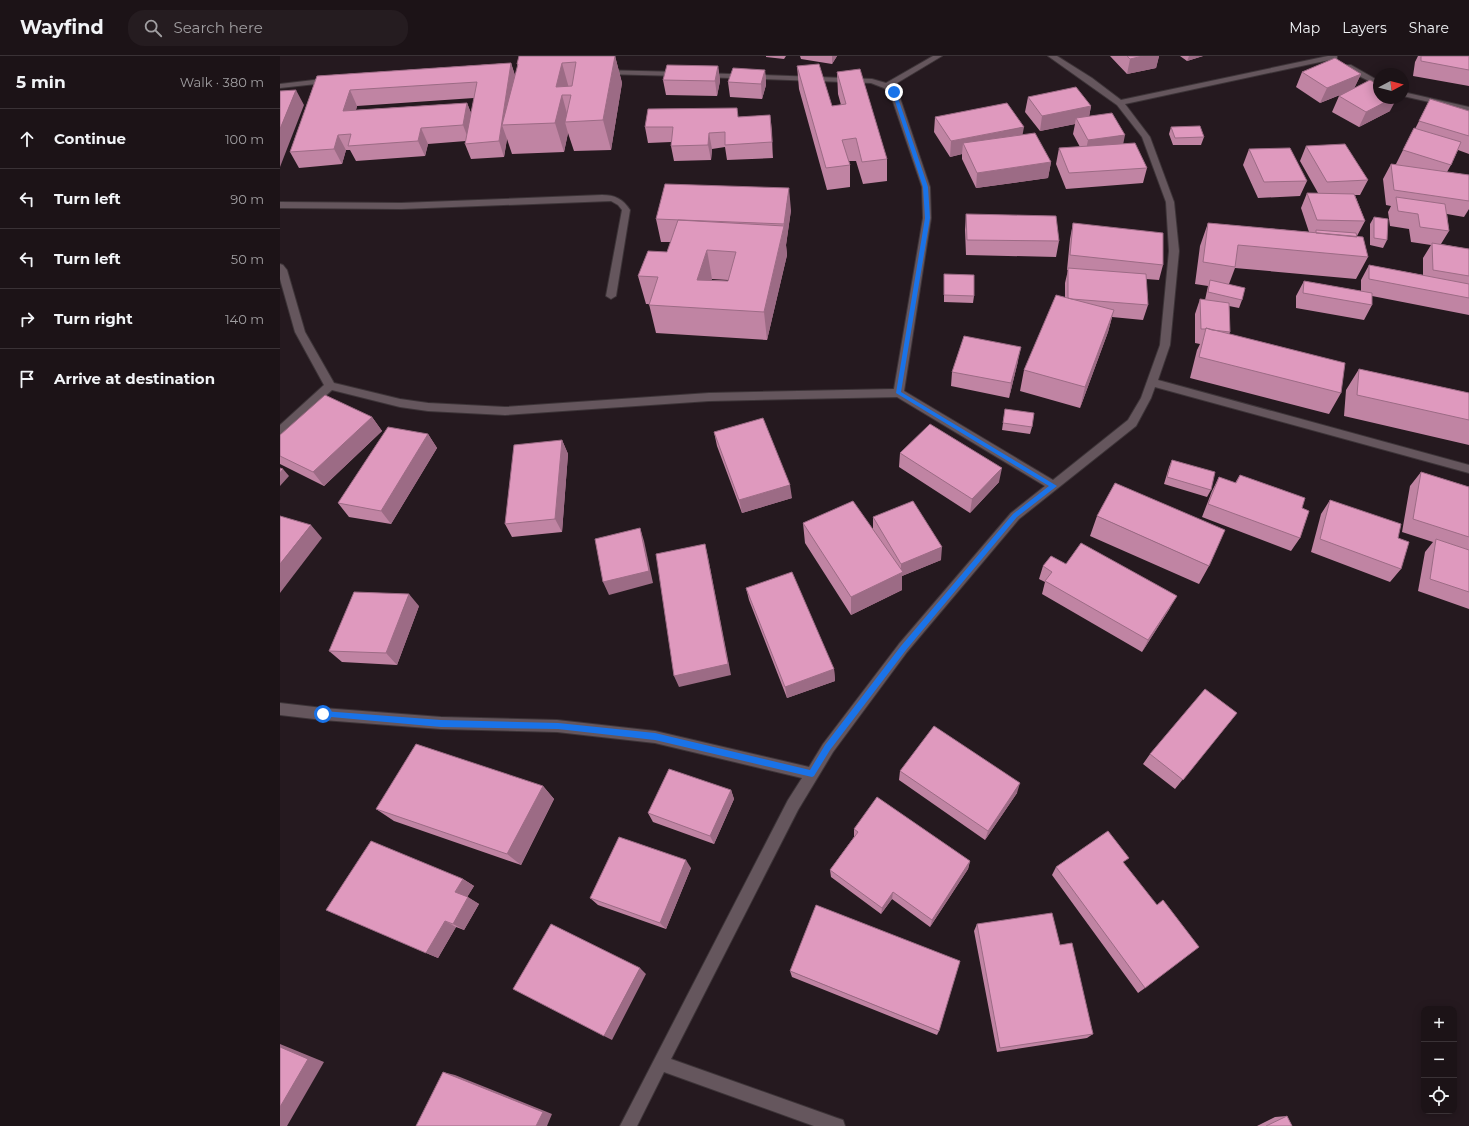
<!DOCTYPE html>
<html lang="en">
<head>
<meta charset="utf-8">
<style>
	body { margin:0; font-family:Montserrat,sans-serif; background:#251c20; color:#f1f3f6 }
	.controls { position:absolute; right:12px; bottom:12px; display:grid; overflow:hidden; border-radius:8px; box-shadow:0 2px 10px #0003 }
	.controls button { width:36px; height:36px; display:grid; place-items:center; padding:0; border:0; border-bottom:1px solid #3a3236; background:#1c1317; color:#f1f3f6; font:20px sans-serif }
	.compass { position:absolute; left:1093px; top:12px; width:36px; height:36px; border-radius:50%; background:#1c1317; box-shadow:0 2px 10px #0003; rotate:83deg }
	.stop { position:absolute; width:12px; height:12px; margin:-9px; border:3px solid #1a73e8; border-radius:50%; background:#fff }
	.stop.end { background:#1a73e8; border-color:#fff; box-shadow:0 1px 4px #0008 }
	.list { margin:0; padding:0; list-style:none }
	h2 { display:flex; justify-content:space-between; align-items:center; height:52px; margin:0; padding:0 16px; font-size:17px }
	h2 small { font-size:13px; font-weight:400; color:#a09ea1 }
	.list li { display:grid; grid-template-columns:26px 1fr auto; gap:12px; align-items:center; box-sizing:border-box; height:60px; padding:0 16px; border-top:1px solid #3a3236 }
	.list b { display:block; font-size:15px; white-space:nowrap }
	.list em { font-size:13px; font-style:normal; color:#a09ea1 }
	.icon { flex:none; width:22px; height:22px; fill:none; stroke:currentColor; stroke-width:2; stroke-linecap:round; stroke-linejoin:round }
	.map { position:relative; flex:none; width:1189px; height:1070px; overflow:hidden }
	header { display:flex; align-items:center; gap:24px; box-sizing:border-box; height:56px; padding:0 20px; background:#1c1317; border-bottom:1px solid #3a3236 }
	header strong { font-size:19px }
	nav { display:flex; gap:22px; margin-inline-start:auto; font-size:14px }
	.search { width:280px; height:36px; background:#251c20; display:flex; align-items:center; gap:10px; box-sizing:border-box; padding:0 14px; border-radius:16px; color:#a09ea1; font-size:15px }
	main { display:flex }
	aside { flex:1; background:#1c1317 }
	.map>svg:first-child { display:block }
</style>
</head>
<body>
<header>
<strong>Wayfind</strong>
<div class="search"><svg class="icon" aria-label="search" viewBox="0 0 24 24"><circle cx="10" cy="10" r="6"/><path d="M15 15l6 6"/></svg>Search here</div>
<nav><a>Map</a><a>Layers</a><a>Share</a></nav>
</header>
<main>
<aside>
<h2>5 min<small>Walk · 380 m</small></h2>
<ul class="list">
<li><svg class="icon" aria-label="ahead" viewBox="0 0 24 24"><path d="M12 20V5M6 11l6-6 6 6"/></svg><div><b>Continue</b></div><em>100 m</em></li>
<li><svg class="icon" aria-label="left" viewBox="0 0 24 24"><path d="M17 20v-9H6M10 6l-5 5 5 5"/></svg><div><b>Turn left</b></div><em>90 m</em></li>
<li><svg class="icon" aria-label="left" viewBox="0 0 24 24"><path d="M17 20v-9H6M10 6l-5 5 5 5"/></svg><div><b>Turn left</b></div><em>50 m</em></li>
<li><svg class="icon" aria-label="right" viewBox="0 0 24 24"><path d="M7 20v-9h11M14 6l5 5-5 5"/></svg><div><b>Turn right</b></div><em>140 m</em></li>
<li><svg class="icon" aria-label="arrive" viewBox="0 0 24 24"><path d="M6 21V4h12l-3 4 3 4H6"/></svg><div><b>Arrive at destination</b></div></li>
</ul>
</aside>
<div class="map">
<svg width="1189" height="1070" viewBox="0 0 1189 1070">
	<rect width="100%" height="100%" fill="#25191f"/>
	<g fill="none" stroke-linecap="round" stroke-linejoin="round">
		<!-- minor casing -->
		<g stroke="#3d3438" stroke-width="2">
			<path id="minor" d="M 653,0 L 662,0 L 612,30 L 618,36 L 650,131 L 651,162 L 624,335 L 773,424 L 848,364 L 861,342 L 880,289 L 889,195 L 886,146 L 862,81 L 837,49 L 768,0 L 777,0 L 812,22 L 841,44 L 1048,0 L 1057,0 L 1057,3 L 1054,3 L 845,48 L 870,81 L 894,146 L 899,195 L 890,289 L 878,324 L 1189,409 L 1189,417 L 875,331 L 871,342 L 856,370 L 739,463 L 627,596 L 553,696 L 518,754 L 391,1003 L 557,1062 L 563,1064 L 565,1070 L 534,1070 L 384,1016 L 357,1070 L 340,1070 L 508,744 L 522,722 L 375,687 L 277,676 L 161,673 L 43,664 L 0,659 L 0,647 L 43,652 L 161,661 L 277,664 L 375,675 L 529,711 L 543,688 L 619,588 L 731,457 L 765,430 L 617,341 L 429,345 L 225,359 L 148,355 L 120,351 L 52,334 L 4,378 L 0,379 L 0,369 L 44,329 L 15,276 L 0,223 L 0,208 L 3,209 L 7,214 L 25,276 L 54,327 L 120,343 L 148,347 L 225,351 L 429,337 L 614,333 L 643,162 L 642,131 L 610,37 L 604,32 L 591,27 L 423,21 L 419,19 L 423,17 L 592,23 L 606,27 Z
				M 1065,9 L 1071,9 L 1099,25 L 1099,30 L 1065,13 Z
				M 320,14 L 400,16 L 404,18 L 400,20 L 323,18 L 320,18 Z
				M 51,22 L 54,22 L 54,26 L 0,32 L 0,28 Z
				M 1123,36 L 1189,51 L 1189,55 L 1123,40 Z
				M 322,139 C 335,139 343,143 350,154 L 336,240 L 331,243 L 326,240 L 342,154 L 338,149 L 331,145 L 121,153 L 0,152 L 0,146 L 121,147 Z"/>
		</g>
		<!-- minor -->
		<use href="#minor" fill="#65565d" fill-rule="evenodd"/>
	</g>
	<!-- wall -->
	<path fill="#c084a3" fill-rule="evenodd" d="M 335,0 L 342,27 L 331,94 L 294,95 L 288,77 L 284,96 L 232,98 L 227,83 L 224,101 L 191,103 L 185,88 L 186,85 L 148,88 L 145,100 L 76,105 L 70,94 L 66,94 L 62,108 L 19,112 L 10,96 L 37,20 L 231,7 L 235,20 L 238,11 L 237,8 ZM 194,42 L 191,57 L 187,47 L 76,54 L 77,50 Z
		M 486,0 L 506,0 L 504,3 L 486,1 Z
		M 520,0 L 557,0 L 552,8 L 521,3 Z
		M 830,0 L 879,0 L 876,12 L 847,18 Z
		M 900,0 L 923,0 L 907,5 Z
		M 1138,0 L 1189,0 L 1189,30 L 1133,20 L 1135,6 Z
		M 438,10 L 440,25 L 437,40 L 386,39 L 383,24 Z
		M 517,10 L 552,50 L 561,49 L 558,38 L 557,16 L 607,103 L 607,125 L 583,128 L 576,105 L 569,105 L 570,109 L 570,131 L 547,134 L 519,33 Z
		M 485,14 L 486,29 L 482,43 L 450,41 L 448,26 Z
		M 1022,16 L 1081,18 L 1074,32 L 1110,55 L 1079,71 L 1052,56 L 1059,40 L 1070,35 L 1040,47 L 1016,31 Z
		M 748,41 L 811,50 L 809,61 L 843,88 L 867,112 L 863,127 L 786,133 L 776,108 L 779,92 L 800,91 L 793,78 L 795,68 L 760,75 L 745,56 Z
		M 1150,43 L 1189,55 L 1189,98 L 1178,94 L 1171,109 L 1167,116 L 1189,119 L 1189,153 L 1184,161 L 1167,158 L 1169,175 L 1161,188 L 1189,193 L 1189,259 L 1092,240 L 1092,249 L 1084,264 L 1016,252 L 1016,240 L 1024,225 L 1081,235 L 1081,224 L 1089,209 L 1143,219 L 1143,202 L 1151,189 L 1131,186 L 1129,173 L 1110,170 L 1108,156 L 1111,150 L 1106,149 L 1103,123 L 1111,108 L 1116,108 L 1134,72 L 1135,73 Z
		M 490,59 L 493,102 L 447,104 L 445,91 L 432,93 L 431,104 L 394,105 L 391,90 L 391,86 L 368,87 L 365,71 L 458,61 Z
		M 655,61 L 742,79 L 771,106 L 768,122 L 696,132 L 682,103 L 682,98 L 670,101 L 654,76 Z
		M 891,71 L 924,81 L 921,89 L 893,89 L 889,78 Z
		M 1026,90 L 1088,124 L 1080,139 L 1075,139 L 1085,165 L 1077,180 L 1088,201 L 1076,223 L 955,212 L 949,228 L 962,244 L 959,252 L 949,250 L 950,276 L 949,278 L 1061,337 L 1049,358 L 910,322 L 917,294 L 920,288 L 915,287 L 915,258 L 920,243 L 925,244 L 928,230 L 915,228 L 920,190 L 928,167 L 1029,176 L 1021,152 L 1027,137 L 1038,137 L 1020,105 Z
		M 969,93 L 1027,125 L 1020,140 L 978,142 L 963,109 Z
		M 511,154 L 506,189 L 507,199 L 487,284 L 376,277 L 369,248 L 366,248 L 358,220 L 387,196 L 391,186 L 381,186 L 376,163 ZM 432,223 L 448,224 L 448,225 L 431,224 Z
		M 686,158 L 779,185 L 776,201 L 686,199 L 685,174 Z
		M 1094,161 L 1107,184 L 1103,192 L 1090,189 L 1090,168 Z
		M 793,167 L 883,209 L 879,224 L 866,223 L 868,249 L 863,264 L 832,261 L 828,276 L 800,352 L 740,335 L 744,314 L 785,241 L 785,227 L 788,214 L 787,214 L 790,183 Z
		M 664,218 L 694,240 L 693,247 L 664,246 Z
		M 738,305 L 729,342 L 671,330 L 672,316 Z
		M 1079,313 L 1189,337 L 1189,389 L 1064,360 L 1066,334 Z
		M 725,353 L 752,371 L 750,378 L 722,374 Z
		M 92,361 L 102,375 L 44,430 L 0,408 L 0,379 Z
		M 434,376 L 512,442 L 462,457 L 437,390 Z
		M 148,378 L 157,392 L 111,468 L 69,461 L 58,447 Z
		M 282,384 L 288,398 L 282,476 L 232,481 L 225,468 Z
		M 620,397 L 719,426 L 690,457 L 619,411 Z
		M 892,404 L 931,434 L 927,441 L 884,428 L 889,411 Z
		M 1141,416 L 1189,431 L 1189,553 L 1138,535 L 1145,496 L 1153,486 L 1122,476 L 1130,430 Z
		M 960,419 L 1022,452 L 1020,482 L 1011,495 L 922,461 L 932,435 L 939,421 L 955,427 Z
		M 1050,444 L 1118,482 L 1121,513 L 1110,526 L 1031,496 L 1041,458 Z
		M 817,460 L 929,510 L 919,528 L 810,480 Z
		M 593,461 L 661,504 L 622,520 L 622,534 L 571,559 L 525,487 L 523,467 L 593,473 Z
		M 786,508 L 890,552 L 862,596 L 762,538 L 765,526 L 759,523 L 763,510 Z
		M 466,532 L 554,613 L 555,625 L 507,642 L 469,544 Z
		M 139,550 L 117,609 L 62,606 L 49,595 Z
		M 957,657 L 895,733 L 863,708 L 870,698 Z
		M 620,715 L 737,737 L 705,784 L 619,724 Z
		M 263,730 L 274,743 L 241,809 L 114,765 L 96,753 Z
		M 451,734 L 454,743 L 434,788 L 373,766 L 368,757 Z
		M 574,773 L 690,805 L 688,813 L 650,871 L 612,843 L 601,858 L 551,821 L 550,814 L 574,781 Z
		M 844,807 L 865,932 L 858,937 L 772,819 L 776,811 Z
		M 411,812 L 386,873 L 318,849 L 310,842 Z
		M 183,823 L 194,830 L 187,841 L 199,848 L 184,874 L 176,871 L 158,902 L 46,854 Z
		M 697,868 L 780,889 L 813,978 L 807,982 L 717,996 L 694,875 Z
		M 510,915 L 659,975 L 657,979 L 512,921 Z
		M 1007,1060 L 1012,1070 L 977,1070 L 995,1061 Z"/>
	<!-- shaded-wall -->
	<path fill="#9c6b85" d="M 335,0 L 342,27 L 331,94 L 323,64 Z
		M 552,0 L 557,0 L 552,8 Z
		M 863,0 L 879,0 L 876,12 L 847,18 L 850,3 Z
		M 909,0 L 923,0 L 907,5 Z
		M 231,7 L 236,22 L 222,69 L 227,83 L 224,101 L 219,85 Z
		M 282,7 L 290,36 L 282,39 L 289,65 L 285,66 L 288,77 L 284,96 L 275,67 L 276,31 Z
		M 438,10 L 440,25 L 437,40 L 435,25 Z
		M 485,14 L 486,29 L 482,43 L 481,28 Z
		M 1081,18 L 1074,33 L 1040,47 L 1047,32 Z
		M 16,34 L 24,49 L 0,111 L 0,73 Z
		M 70,34 L 77,50 L 71,71 L 63,55 Z
		M 1113,42 L 1117,42 L 1110,55 L 1079,71 L 1086,56 Z
		M 187,47 L 193,62 L 189,85 L 183,69 Z
		M 811,50 L 808,66 L 796,62 L 795,68 L 760,75 L 762,60 Z
		M 490,59 L 492,74 L 493,102 L 492,86 Z
		M 744,71 L 741,87 L 683,87 L 682,98 L 670,101 L 671,85 Z
		M 141,72 L 148,88 L 145,100 L 138,85 Z
		M 429,77 L 432,93 L 431,104 L 428,89 Z
		M 58,79 L 66,94 L 62,108 L 54,93 Z
		M 845,79 L 842,94 L 805,99 L 808,84 Z
		M 771,106 L 768,122 L 696,132 L 697,117 Z
		M 509,132 L 511,154 L 506,189 L 507,199 L 487,284 L 484,256 L 504,171 L 504,168 Z
		M 427,194 L 432,223 L 423,252 L 417,224 Z
		M 834,254 L 828,276 L 800,352 L 805,331 Z
		M 741,291 L 738,305 L 729,342 L 731,327 Z
		M 92,361 L 102,375 L 44,430 L 33,416 Z
		M 148,378 L 157,392 L 111,468 L 101,455 Z
		M 282,384 L 288,398 L 282,476 L 275,463 Z
		M 722,412 L 719,426 L 690,457 L 692,443 Z
		M 3,413 L 9,420 L 0,430 L 0,417 Z
		M 510,429 L 512,442 L 462,457 L 459,444 Z
		M 31,469 L 42,482 L 0,537 L 0,508 Z
		M 360,472 L 364,485 L 373,527 L 329,539 L 323,526 Z
		M 425,488 L 428,501 L 451,619 L 399,631 L 394,620 Z
		M 662,491 L 661,504 L 622,520 L 622,534 L 571,559 L 571,541 L 621,517 L 621,508 Z
		M 129,538 L 139,550 L 117,609 L 106,597 Z
		M 897,540 L 890,552 L 862,596 L 868,584 Z
		M 554,613 L 555,625 L 507,642 L 505,631 Z
		M 740,727 L 737,737 L 705,784 L 708,775 Z
		M 263,730 L 274,743 L 241,809 L 227,798 Z
		M 451,734 L 454,743 L 434,788 L 430,780 Z
		M 406,804 L 411,812 L 386,873 L 380,867 Z
		M 690,805 L 688,813 L 650,871 L 652,864 Z
		M 183,823 L 194,830 L 186,843 L 175,836 Z
		M 613,836 L 612,843 L 601,858 L 602,852 Z
		M 188,841 L 199,848 L 184,874 L 173,868 Z
		M 165,865 L 176,871 L 158,902 L 146,897 Z
		M 360,912 L 366,918 L 332,984 L 324,980 Z
		M 0,988 L 44,1006 L 7,1070 L 0,1070 Z
		M 163,1016 L 175,1019 L 272,1058 L 267,1070 L 256,1070 Z"/>
	<!-- building -->
	<path fill="#df99be" stroke="#9c6b85" fill-rule="evenodd" d="M 239,0 L 335,0 L 323,64 L 285,66 L 291,39 L 282,39 L 275,67 L 222,69 L 238,8 L 237,8 ZM 296,6 L 292,30 L 276,31 L 282,7 Z
		M 847,0 L 863,0 L 850,3 Z
		M 1141,0 L 1189,0 L 1189,14 L 1141,5 Z
		M 1055,2 L 1081,18 L 1047,32 L 1022,16 Z
		M 231,7 L 219,85 L 185,88 L 197,26 L 70,34 L 63,55 L 187,47 L 183,69 L 141,72 L 138,85 L 68,90 L 71,78 L 58,79 L 54,93 L 10,96 L 37,20 Z
		M 539,8 L 552,50 L 566,48 L 557,16 L 580,13 L 607,103 L 582,106 L 576,82 L 562,84 L 570,109 L 546,112 L 517,10 Z
		M 387,9 L 438,10 L 435,25 L 383,24 Z
		M 453,12 L 485,14 L 481,28 L 448,26 Z
		M 1090,24 L 1099,29 L 1099,42 L 1113,42 L 1086,56 L 1059,40 Z
		M 796,31 L 811,50 L 762,60 L 748,41 Z
		M 16,34 L 0,73 L 0,35 Z
		M 1150,43 L 1189,55 L 1189,80 L 1139,65 Z
		M 727,47 L 744,71 L 671,85 L 655,61 Z
		M 457,52 L 458,61 L 490,59 L 492,86 L 445,89 L 445,76 L 429,77 L 428,89 L 391,90 L 393,71 L 365,71 L 368,53 Z
		M 832,57 L 845,79 L 808,84 L 796,62 Z
		M 920,70 L 924,81 L 895,82 L 891,71 Z
		M 1134,72 L 1181,86 L 1171,109 L 1123,94 Z
		M 755,77 L 771,106 L 697,117 L 683,87 Z
		M 855,87 L 867,112 L 789,117 L 779,92 Z
		M 1065,88 L 1088,124 L 1047,126 L 1026,90 Z
		M 1010,92 L 1027,125 L 984,126 L 969,93 Z
		M 1111,108 L 1189,119 L 1189,145 L 1114,134 Z
		M 385,128 L 509,132 L 504,168 L 376,163 Z
		M 1027,137 L 1074,138 L 1085,165 L 1037,164 Z
		M 1116,141 L 1165,148 L 1169,175 L 1140,171 L 1138,158 L 1118,155 Z
		M 686,158 L 776,160 L 779,185 L 687,184 Z
		M 1094,161 L 1108,163 L 1107,184 L 1094,182 Z
		M 398,164 L 504,170 L 484,256 L 369,249 L 378,221 L 358,220 L 368,195 L 387,196 ZM 427,194 L 456,196 L 448,225 L 417,224 Z
		M 793,167 L 883,177 L 883,209 L 790,199 Z
		M 928,167 L 1083,181 L 1088,201 L 958,189 L 955,211 L 923,206 Z
		M 1036,174 L 1076,177 L 1077,181 L 1036,177 Z
		M 1152,187 L 1189,193 L 1189,220 L 1153,214 Z
		M 1089,209 L 1189,228 L 1189,242 L 1089,223 Z
		M 788,212 L 866,218 L 868,249 L 792,243 L 788,242 Z
		M 664,218 L 694,219 L 694,240 L 664,239 Z
		M 930,224 L 965,232 L 962,244 L 928,236 Z
		M 1024,225 L 1092,237 L 1092,249 L 1023,237 Z
		M 776,239 L 834,254 L 805,331 L 744,314 Z
		M 920,243 L 949,247 L 950,276 L 932,274 L 926,272 L 926,273 L 921,273 Z
		M 926,272 L 1065,307 L 1061,337 L 919,301 Z
		M 684,280 L 741,291 L 731,327 L 672,316 Z
		M 1079,313 L 1189,337 L 1189,364 L 1077,339 Z
		M 45,339 L 92,361 L 33,416 L 0,400 L 0,379 Z
		M 725,353 L 754,357 L 752,371 L 723,367 Z
		M 483,362 L 510,429 L 459,444 L 434,376 Z
		M 650,368 L 722,412 L 692,443 L 620,397 Z
		M 108,371 L 148,378 L 101,455 L 58,447 Z
		M 282,384 L 275,463 L 225,468 L 234,389 Z
		M 892,404 L 935,416 L 931,434 L 887,421 Z
		M 0,412 L 3,413 L 0,417 Z
		M 1141,416 L 1189,431 L 1189,481 L 1133,463 Z
		M 960,419 L 1025,442 L 1022,452 L 1029,455 L 1020,482 L 928,448 L 939,421 L 956,427 Z
		M 835,427 L 945,474 L 929,510 L 817,460 Z
		M 1050,444 L 1121,468 L 1118,482 L 1129,486 L 1121,513 L 1040,483 Z
		M 573,445 L 623,516 L 571,541 L 523,467 Z
		M 633,445 L 662,491 L 621,508 L 593,461 Z
		M 0,460 L 31,469 L 0,508 Z
		M 360,472 L 369,515 L 323,526 L 315,483 Z
		M 1156,483 L 1189,494 L 1189,536 L 1150,523 Z
		M 801,487 L 897,540 L 868,584 L 765,525 L 772,516 L 763,510 L 771,500 L 786,508 Z
		M 425,488 L 448,608 L 394,620 L 376,498 Z
		M 512,516 L 554,613 L 505,631 L 466,532 Z
		M 74,536 L 129,538 L 106,597 L 49,595 Z
		M 925,633 L 957,657 L 903,724 L 870,698 Z
		M 654,670 L 740,727 L 708,775 L 620,715 Z
		M 136,688 L 263,730 L 227,798 L 96,753 Z
		M 389,713 L 451,734 L 430,780 L 368,757 Z
		M 597,741 L 690,805 L 652,864 L 613,836 L 602,852 L 550,814 L 578,776 L 574,773 Z
		M 828,775 L 849,802 L 843,806 L 877,849 L 883,844 L 919,891 L 865,932 L 776,811 Z
		M 339,781 L 406,804 L 380,867 L 310,842 Z
		M 91,785 L 183,823 L 175,836 L 188,841 L 173,868 L 165,865 L 146,897 L 46,854 Z
		M 536,849 L 680,905 L 659,975 L 510,915 Z
		M 772,857 L 780,889 L 792,887 L 813,978 L 720,992 L 697,868 Z
		M 271,868 L 360,912 L 324,980 L 233,933 Z
		M 0,991 L 28,1003 L 0,1051 Z
		M 163,1016 L 263,1056 L 256,1070 L 136,1070 Z
		M 1007,1060 L 1012,1070 L 986,1070 Z"/>
	<!-- route -->
	<path fill="#1a73e8" d="M 614,35 L 616,36 L 648,131 L 650,162 L 621,336 L 777,430 L 737,461 L 626,594 L 550,694 L 534,720 L 532,721 L 375,684 L 278,673 L 161,671 L 40,660 L 40,656 L 43,655 L 161,664 L 278,667 L 375,677 L 530,714 L 545,689 L 621,590 L 733,458 L 769,430 L 616,337 L 645,162 L 643,131 L 612,36 Z"/>
</svg>
<div class="controls">
<button>+</button>
<button>−</button>
<button><svg class="icon" aria-label="locate" viewBox="0 0 24 24"><circle cx="12" cy="12" r="6"/><path d="M12 2v4M12 18v4M2 12h4M18 12h4"/></svg></button>
</div>
<svg class="compass" viewBox="-18 -18 36 36"><path d="M0-13l5 13h-10z" fill="#e53935"/><path d="M0 13l5-13h-10z" fill="#a09ea1"/></svg>
<div class="stop" style="left:43px;top:658px"></div>
<div class="stop end" style="left:614px;top:36px"></div>
</div>
</main>
</body>
</html>
